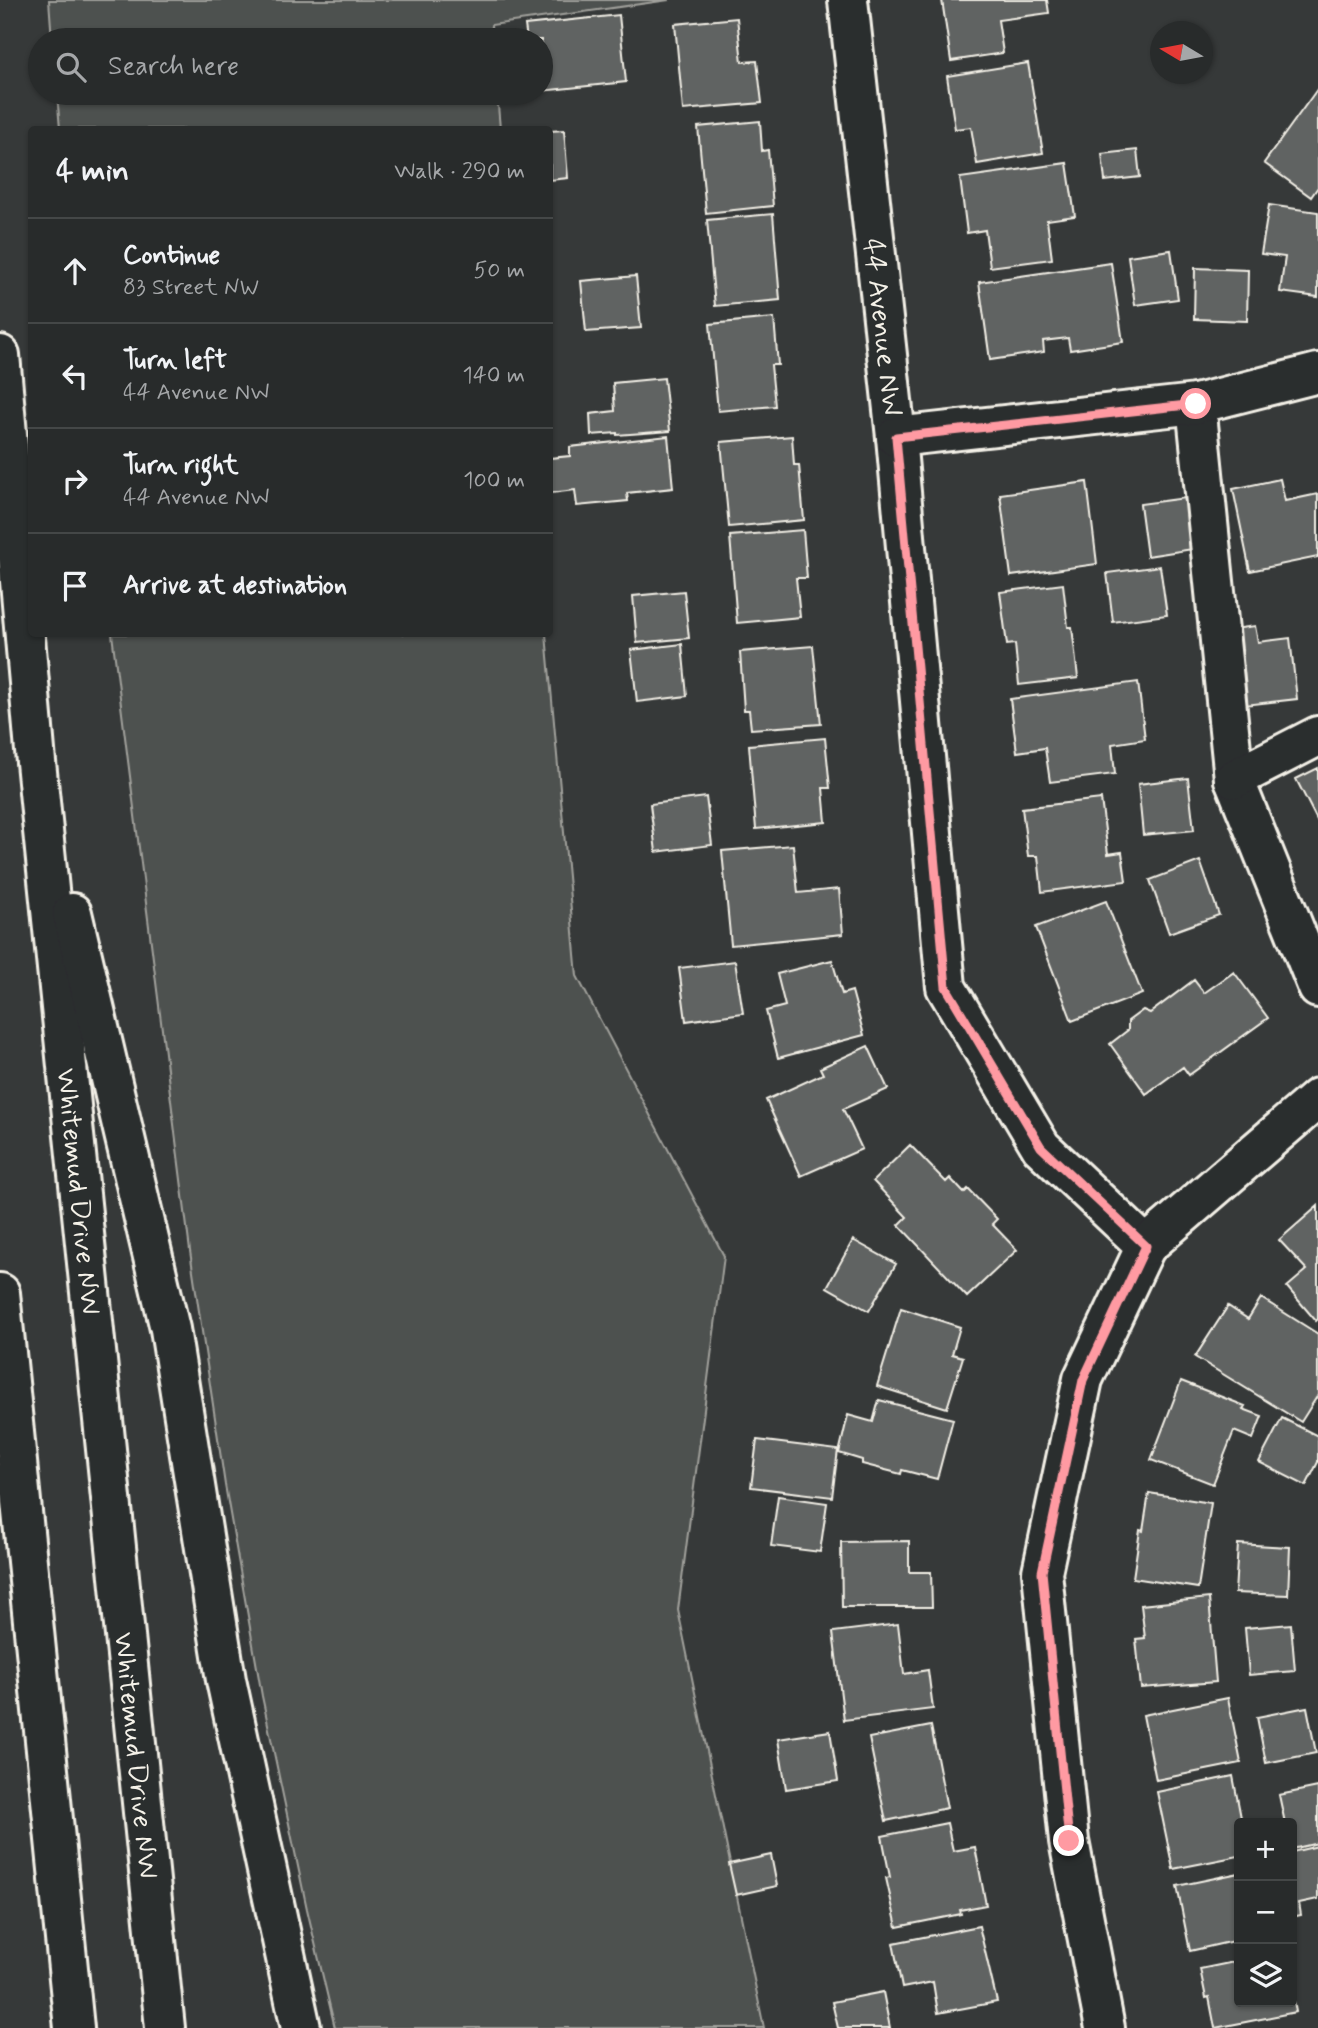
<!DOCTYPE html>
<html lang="en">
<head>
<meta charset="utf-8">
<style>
	body { margin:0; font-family:Mynerve,sans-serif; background:#343737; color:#f1f3f6 }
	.controls { position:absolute; right:21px; bottom:21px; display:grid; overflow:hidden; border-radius:7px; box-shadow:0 2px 5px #0004 }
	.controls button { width:63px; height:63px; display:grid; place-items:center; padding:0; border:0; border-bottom:2px solid #444747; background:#282b2b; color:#f1f3f6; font:35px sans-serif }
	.compass { position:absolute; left:1150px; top:21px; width:63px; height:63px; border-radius:50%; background:#282b2b; box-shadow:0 2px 5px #0004; rotate:280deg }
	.stop { position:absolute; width:21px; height:21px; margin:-16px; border:5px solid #ff9aa2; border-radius:50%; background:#fff }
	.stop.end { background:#ff9aa2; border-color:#fff; box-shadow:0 2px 7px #0008 }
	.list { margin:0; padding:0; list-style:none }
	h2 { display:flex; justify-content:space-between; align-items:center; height:91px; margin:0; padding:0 28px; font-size:30px }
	h2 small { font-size:23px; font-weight:400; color:#a5a7a9 }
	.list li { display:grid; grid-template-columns:46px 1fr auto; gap:21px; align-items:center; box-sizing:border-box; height:105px; padding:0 28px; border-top:2px solid #444747 }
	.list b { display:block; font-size:26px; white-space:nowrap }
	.list p { margin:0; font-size:23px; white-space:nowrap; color:#a5a7a9 }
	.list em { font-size:23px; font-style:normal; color:#a5a7a9 }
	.icon { flex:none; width:38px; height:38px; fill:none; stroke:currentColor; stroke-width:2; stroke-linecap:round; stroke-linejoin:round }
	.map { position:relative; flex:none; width:1318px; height:2028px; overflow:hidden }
	.search { position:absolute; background:#282b2b; box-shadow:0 2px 5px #0004; left:28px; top:28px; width:525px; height:77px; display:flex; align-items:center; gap:18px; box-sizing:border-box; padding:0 24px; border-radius:38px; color:#a5a7a9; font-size:26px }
	.panel { position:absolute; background:#282b2b; box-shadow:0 2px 5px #0004; left:28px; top:126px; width:525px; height:511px; border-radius:7px }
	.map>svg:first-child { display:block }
</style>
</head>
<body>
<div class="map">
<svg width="1318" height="2028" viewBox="0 0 1318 2028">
	<rect width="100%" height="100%" fill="#363939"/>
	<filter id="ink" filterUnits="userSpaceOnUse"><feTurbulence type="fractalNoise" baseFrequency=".0143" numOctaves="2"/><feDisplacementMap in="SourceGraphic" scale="14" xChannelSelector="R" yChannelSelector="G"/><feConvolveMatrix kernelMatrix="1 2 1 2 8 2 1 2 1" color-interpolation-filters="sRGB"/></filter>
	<g filter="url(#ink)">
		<!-- green -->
		<path fill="#4e514f" stroke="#a1a19c" stroke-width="2" d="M 49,0 L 669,0 L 491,25 L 492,40 L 52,40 Z
			M 57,93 L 497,93 L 500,129 L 60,129 Z
			M 112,634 L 546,634 L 577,976 L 724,1256 L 678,1610 L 764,2028 L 335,2028 L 307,1909 L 262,1696 L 225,1485 L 190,1251 Z"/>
		<!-- building -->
		<path fill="#616362" stroke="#f4f1e8" stroke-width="2" d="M 942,0 L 1047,0 L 1049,13 L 998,20 L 1003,53 L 951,61 Z
			M 619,15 L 626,82 L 541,91 L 541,40 L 527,40 L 525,25 Z
			M 737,18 L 742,62 L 757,61 L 762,103 L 683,110 L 675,24 Z
			M 1028,63 L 1043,153 L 977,164 L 971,127 L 955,129 L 947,76 Z
			M 1318,88 L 1318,187 L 1311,197 L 1264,163 Z
			M 760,121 L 762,151 L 768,150 L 773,206 L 706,213 L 698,127 Z
			M 564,130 L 568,178 L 550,180 L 550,131 Z
			M 1137,150 L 1140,177 L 1105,181 L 1102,154 Z
			M 1067,163 L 1075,216 L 1047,220 L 1052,259 L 990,267 L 985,230 L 967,233 L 960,178 Z
			M 1269,205 L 1318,212 L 1318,297 L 1280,292 L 1285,257 L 1261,254 Z
			M 773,214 L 780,300 L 715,306 L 707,220 Z
			M 1171,250 L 1178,299 L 1135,305 L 1128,256 Z
			M 1111,263 L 1123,342 L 1070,350 L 1068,338 L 1043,341 L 1044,352 L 990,360 L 979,282 Z
			M 1195,268 L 1248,270 L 1247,321 L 1194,319 Z
			M 636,276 L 641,328 L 586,332 L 581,281 Z
			M 774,318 L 778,365 L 771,365 L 775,406 L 718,411 L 710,324 Z
			M 664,378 L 670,431 L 617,435 L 617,433 L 591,435 L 590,414 L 615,411 L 613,383 Z
			M 668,436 L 673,488 L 627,493 L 628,501 L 577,506 L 575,490 L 550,493 L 550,458 L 570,456 L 570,447 Z
			M 792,436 L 794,465 L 799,465 L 804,520 L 729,527 L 721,442 Z
			M 1280,479 L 1285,501 L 1318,494 L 1318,557 L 1250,571 L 1233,489 Z
			M 1087,482 L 1097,564 L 1011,576 L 1000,494 Z
			M 1185,498 L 1193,549 L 1147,556 L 1140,504 Z
			M 803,530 L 807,578 L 796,578 L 800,617 L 737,623 L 730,536 Z
			M 1160,566 L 1167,615 L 1113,622 L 1107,573 Z
			M 1063,584 L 1068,627 L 1072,627 L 1078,678 L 1019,685 L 1015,644 L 1007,645 L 1000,592 Z
			M 684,591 L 689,638 L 637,643 L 633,596 Z
			M 1255,626 L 1258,642 L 1290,638 L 1297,699 L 1245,705 L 1233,629 Z
			M 682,644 L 687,696 L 637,702 L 631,650 Z
			M 813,646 L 821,724 L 751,729 L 749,710 L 744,710 L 740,652 Z
			M 1138,682 L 1145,739 L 1112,744 L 1115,774 L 1050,782 L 1045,748 L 1017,752 L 1010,699 Z
			M 825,738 L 830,788 L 823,788 L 826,822 L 756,829 L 749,745 Z
			M 1318,768 L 1318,822 L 1296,779 Z
			M 1188,778 L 1194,830 L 1143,835 L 1138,784 Z
			M 706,797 L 712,845 L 656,852 L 650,804 Z
			M 1101,799 L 1108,854 L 1122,852 L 1126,881 L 1042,892 L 1038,856 L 1028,856 L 1022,808 Z
			M 793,845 L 798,893 L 839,889 L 843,934 L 731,945 L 722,851 Z
			M 1200,861 L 1219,915 L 1169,933 L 1150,880 Z
			M 1106,901 L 1142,994 L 1072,1021 L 1036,927 Z
			M 832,960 L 842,994 L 852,991 L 864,1035 L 778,1058 L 766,1011 L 785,1006 L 777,974 Z
			M 735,961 L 743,1013 L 686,1021 L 679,968 Z
			M 1234,972 L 1268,1018 L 1189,1075 L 1183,1067 L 1146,1094 L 1110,1044 L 1128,1030 L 1128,1021 L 1143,1010 L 1150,1013 L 1194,980 L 1204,993 Z
			M 868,1046 L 888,1089 L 843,1109 L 862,1149 L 801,1176 L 766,1100 L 823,1074 L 820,1068 Z
			M 910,1145 L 946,1182 L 950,1178 L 964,1193 L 968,1189 L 997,1219 L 992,1224 L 1017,1250 L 967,1297 L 899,1225 L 907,1217 L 873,1181 Z
			M 1318,1206 L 1318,1319 L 1316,1321 L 1287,1287 L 1307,1270 L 1279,1240 Z
			M 853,1240 L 896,1264 L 869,1311 L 827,1287 Z
			M 1261,1298 L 1318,1334 L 1318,1395 L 1301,1422 L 1195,1357 L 1228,1306 L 1248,1319 Z
			M 901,1308 L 960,1327 L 952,1354 L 963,1357 L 947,1408 L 877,1386 Z
			M 1181,1381 L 1245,1406 L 1243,1409 L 1262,1416 L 1253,1439 L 1234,1431 L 1213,1484 L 1151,1460 Z
			M 879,1400 L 953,1419 L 937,1479 L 902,1470 L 901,1474 L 862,1464 L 862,1460 L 839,1453 L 848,1415 L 873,1422 Z
			M 1282,1418 L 1318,1436 L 1318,1462 L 1306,1486 L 1259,1462 Z
			M 757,1440 L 838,1450 L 832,1497 L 751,1487 Z
			M 1149,1493 L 1211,1503 L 1198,1588 L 1133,1578 L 1140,1530 L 1143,1531 Z
			M 778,1496 L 827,1503 L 820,1552 L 771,1546 Z
			M 909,1541 L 909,1572 L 931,1572 L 932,1607 L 842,1607 L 841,1542 Z
			M 1238,1544 L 1290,1547 L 1288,1595 L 1235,1593 Z
			M 1209,1598 L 1216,1682 L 1141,1688 L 1136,1639 L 1145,1638 L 1141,1605 Z
			M 898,1624 L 904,1674 L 928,1670 L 933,1709 L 844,1720 L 833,1632 Z
			M 1291,1624 L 1295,1671 L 1249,1675 L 1245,1628 Z
			M 1228,1698 L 1241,1763 L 1156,1780 L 1143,1715 Z
			M 1307,1707 L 1316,1753 L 1266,1763 L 1257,1717 Z
			M 931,1726 L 947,1808 L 886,1821 L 869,1738 Z
			M 830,1731 L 838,1781 L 786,1789 L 778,1739 Z
			M 1233,1776 L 1242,1823 L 1239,1823 L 1239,1856 L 1173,1869 L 1157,1792 Z
			M 1318,1787 L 1318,1843 L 1292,1849 L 1292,1823 L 1285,1823 L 1279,1795 Z
			M 947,1823 L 953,1851 L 975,1847 L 986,1905 L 960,1910 L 961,1914 L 897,1927 L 886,1878 L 890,1877 L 882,1836 Z
			M 1318,1846 L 1318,1899 L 1299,1903 L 1301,1915 L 1292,1917 L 1292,1852 Z
			M 771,1855 L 777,1886 L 736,1895 L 729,1864 Z
			M 1239,1873 L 1238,1940 L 1190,1951 L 1177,1886 Z
			M 979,1926 L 997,2002 L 938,2013 L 933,1982 L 902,1988 L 893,1943 Z
			M 1239,1961 L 1239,2002 L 1292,2002 L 1292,1990 L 1296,2012 L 1215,2028 L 1209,1997 L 1206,1998 L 1200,1969 Z
			M 883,1992 L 890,2028 L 838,2028 L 832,2002 Z"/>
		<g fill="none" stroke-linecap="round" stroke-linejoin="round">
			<!-- minor casing -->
			<g stroke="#f4f1e8" stroke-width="44">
				<g id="minor">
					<path id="s1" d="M 848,0 L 896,437 L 946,987 L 1041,1147 L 1146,1246 L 1083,1379 L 1042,1572 L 1069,1841 L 1105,2028"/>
					<path d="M 1196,404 L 1234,779 L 1318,988"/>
					<path d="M 896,437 L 1196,404 L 1318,373"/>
					<path d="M 1234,779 L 1318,736"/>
					<path d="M 1146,1246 L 1318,1098"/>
				</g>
			</g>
			<!-- highway casing -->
			<g stroke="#f4f1e8" stroke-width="44">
				<g id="highway">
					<path id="s2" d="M 0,355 L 36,762 L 165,2028"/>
					<path d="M 72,913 L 170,1329 L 226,1680 L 301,2028"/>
					<path d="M 0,1293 L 74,2028"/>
				</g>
			</g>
			<!-- minor -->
			<use href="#minor" stroke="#2a2d2e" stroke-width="38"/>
			<!-- highway -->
			<use href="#highway" stroke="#2a2d2e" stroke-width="38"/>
		</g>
	</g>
	<g fill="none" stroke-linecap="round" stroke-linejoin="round" filter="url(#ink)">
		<!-- route -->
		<path stroke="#ff9aa2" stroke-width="9" d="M 1069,1841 L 1042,1572 L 1083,1380 L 1146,1246 L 1041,1147 L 946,987 L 896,437 L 1196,404"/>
	</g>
	<g text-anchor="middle" stroke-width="5" stroke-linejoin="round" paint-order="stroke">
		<!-- street labels -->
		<g font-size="28" fill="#f4f1e8" stroke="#2a2d2e">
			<text dy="10" stroke="none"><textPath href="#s1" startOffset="329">44 Avenue NW</textPath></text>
			<text dy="10" stroke="none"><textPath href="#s2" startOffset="840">Whitemud Drive NW</textPath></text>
			<text dy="10" stroke="none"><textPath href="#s2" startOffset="1407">Whitemud Drive NW</textPath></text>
		</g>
	</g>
</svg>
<div class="controls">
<button>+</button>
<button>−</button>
<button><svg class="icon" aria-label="layers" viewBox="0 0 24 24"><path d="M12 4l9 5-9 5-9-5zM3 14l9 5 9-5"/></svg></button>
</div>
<svg class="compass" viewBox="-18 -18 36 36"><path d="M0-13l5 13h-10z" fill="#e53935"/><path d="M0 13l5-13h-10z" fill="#a5a7a9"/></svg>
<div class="stop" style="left:1196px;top:404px"></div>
<div class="stop end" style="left:1069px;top:1841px"></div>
<div class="search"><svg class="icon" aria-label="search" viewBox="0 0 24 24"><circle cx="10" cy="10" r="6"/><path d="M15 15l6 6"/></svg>Search here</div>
<section class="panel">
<h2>4 min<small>Walk · 290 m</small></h2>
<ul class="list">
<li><svg class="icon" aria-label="ahead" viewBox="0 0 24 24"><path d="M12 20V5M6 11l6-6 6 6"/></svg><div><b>Continue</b><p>83 Street NW</p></div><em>50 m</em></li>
<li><svg class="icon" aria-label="left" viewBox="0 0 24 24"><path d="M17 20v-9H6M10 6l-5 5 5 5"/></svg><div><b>Turn left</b><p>44 Avenue NW</p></div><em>140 m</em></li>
<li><svg class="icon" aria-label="right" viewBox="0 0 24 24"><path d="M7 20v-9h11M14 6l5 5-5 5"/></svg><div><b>Turn right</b><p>44 Avenue NW</p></div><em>100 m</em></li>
<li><svg class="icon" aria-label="arrive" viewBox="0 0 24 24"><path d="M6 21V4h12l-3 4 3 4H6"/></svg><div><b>Arrive at destination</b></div></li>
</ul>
</section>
</div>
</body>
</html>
